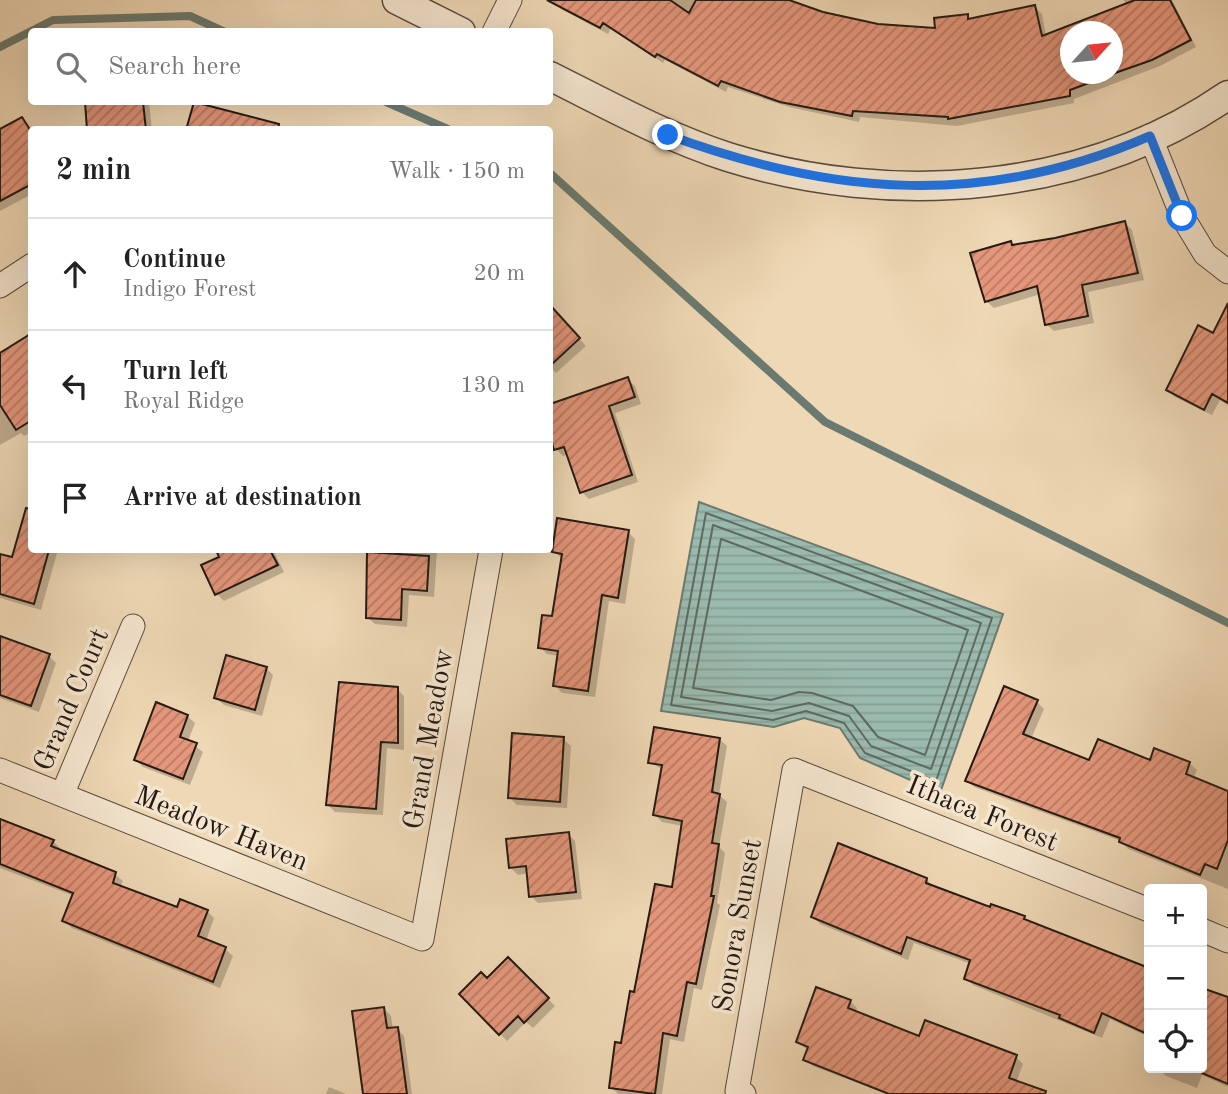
<!DOCTYPE html>
<html lang="en">
<head>
<meta charset="utf-8">
<style>
	body { margin:0; font-family:"Old Standard TT",serif; background:#f2f2f2; color:#222 }
	.controls { position:absolute; right:21px; bottom:21px; display:grid; overflow:hidden; border-radius:7px; box-shadow:0 7px 28px #0002 }
	.controls button { width:63px; height:63px; display:grid; place-items:center; padding:0; border:0; border-bottom:2px solid #e0e0e0; background:#fff; color:#222; font:35px sans-serif }
	.compass { position:absolute; left:1060px; top:21px; width:63px; height:63px; border-radius:50%; background:#fff; box-shadow:0 7px 28px #0002; rotate:63deg }
	.stop { position:absolute; width:21px; height:21px; margin:-16px; border:5px solid #1a73e8; border-radius:50%; background:#fff }
	.stop.end { background:#1a73e8; border-color:#fff; box-shadow:0 2px 7px #0008 }
	.list { margin:0; padding:0; list-style:none }
	h2 { display:flex; justify-content:space-between; align-items:center; height:91px; margin:0; padding:0 28px; font-size:30px }
	h2 small { font-size:23px; font-weight:400; color:#767676 }
	.list li { display:grid; grid-template-columns:46px 1fr auto; gap:21px; align-items:center; box-sizing:border-box; height:112px; padding:0 28px; border-top:2px solid #e0e0e0 }
	.list b { display:block; font-size:26px; white-space:nowrap }
	.list p { margin:0; font-size:23px; white-space:nowrap; color:#767676 }
	.list em { font-size:23px; font-style:normal; color:#767676 }
	.icon { flex:none; width:38px; height:38px; fill:none; stroke:currentColor; stroke-width:2; stroke-linecap:round; stroke-linejoin:round }
	.map { position:relative; flex:none; width:1228px; height:1094px; overflow:hidden }
	.search { position:absolute; background:#fff; box-shadow:0 7px 28px #0002; left:28px; top:28px; width:525px; height:77px; display:flex; align-items:center; gap:18px; box-sizing:border-box; padding:0 24px; border-radius:7px; color:#767676; font-size:26px }
	.panel { position:absolute; background:#fff; box-shadow:0 7px 28px #0002; left:28px; top:126px; width:525px; height:427px; border-radius:7px }
	.map>svg:first-child { display:block }
</style>
</head>
<body>
<div class="map">
<svg width="1228" height="1094" viewBox="0 0 1228 1094">
	<defs>
		<pattern id="water-rules" width="6" height="5" patternUnits="userSpaceOnUse" patternTransform="scale(1.75)"><rect width="6" height="5" fill="#9abaae"/><path d="M0 2.5h6" fill="none" stroke="#859f95"/></pattern>
		<pattern id="building-hatch" width="6" height="6" patternUnits="userSpaceOnUse" patternTransform="scale(1.75)"><rect width="6" height="6" fill="#e5977b"/><path d="M-1 1l2-2M0 6l6-6M5 7l2-2" fill="none" stroke="#b97a64"/></pattern>
	</defs>
	<rect width="100%" height="100%" fill="#efd8b5"/>
	<filter id="stains"><feTurbulence type="fractalNoise" baseFrequency=".00286" numOctaves="4"/><feColorMatrix values="0 0 0 0 .2 0 0 0 0 .09 0 0 0 0 .02 0 0 0 .5 -.17"/></filter>
	<radialGradient id="worn" r=".72"><stop offset=".6" stop-color="#630" stop-opacity="0"/><stop offset="1" stop-color="#630" stop-opacity=".3"/></radialGradient>
	<!-- water -->
	<path fill="url(#water-rules)" stroke="#6b7a70" stroke-width="2" d="M 699,502 L 1003,614 L 940,793 L 860,758 L 840,728 L 804,718 L 774,727 L 661,711 Z"/>
	<!-- shadow -->
	<path fill="#0003" fill-rule="evenodd" d="M 555,0 L 784,0 L 823,14 L 878,25 L 937,29 L 967,16 L 971,20 L 1035,7 L 1042,14 L 1046,36 L 1126,5 L 1124,0 L 1172,0 L 1196,47 L 1160,66 L 1074,99 L 1074,103 L 957,126 L 860,117 L 859,122 L 789,107 L 728,87 L 726,92 L 665,60 L 663,63 L 611,28 L 608,34 L 561,9 ZM 1070,32 L 1112,32 L 1112,74 L 1070,74 Z
		M 87,102 L 149,102 L 152,130 L 89,130 Z
		M 22,119 L 32,130 L 32,194 L 0,211 L 0,132 Z
		M 1125,223 L 1132,230 L 1144,280 L 1088,292 L 1094,323 L 1054,331 L 1046,324 L 1041,294 L 994,308 L 986,301 L 1013,246 Z
		M 550,306 L 586,346 L 556,373 L 550,367 Z
		M 1228,329 L 1228,405 L 1220,400 L 1212,415 L 1175,397 L 1168,390 L 1214,335 Z
		M 32,335 L 32,432 L 24,436 L 21,433 L 0,445 L 0,352 Z
		M 627,379 L 635,386 L 641,404 L 615,413 L 638,482 L 589,499 L 582,492 L 569,454 L 563,456 L 556,449 L 550,432 L 550,417 L 553,416 L 550,406 Z
		M 628,532 L 635,539 L 625,604 L 609,601 L 595,697 L 562,693 L 555,685 L 559,656 L 547,654 L 540,647 L 553,618 L 561,558 L 554,551 Z
		M 32,550 L 54,550 L 57,553 L 41,610 L 0,598 L 0,564 Z
		M 218,550 L 273,550 L 284,572 L 224,601 L 217,594 L 222,557 Z
		M 370,550 L 442,550 L 437,550 L 434,597 L 409,595 L 407,627 L 375,624 L 367,617 Z
		M 0,638 L 49,656 L 56,663 L 39,712 L 0,698 Z
		M 266,668 L 273,675 L 262,716 L 224,705 L 216,698 Z
		M 397,689 L 404,696 L 404,750 L 387,748 L 383,815 L 335,812 L 328,805 Z
		M 1037,702 L 1044,709 L 1031,739 L 1090,763 L 1189,763 L 1197,770 L 1193,779 L 1228,793 L 1228,889 L 1128,849 L 1121,841 L 974,787 L 967,780 Z
		M 187,716 L 195,723 L 188,741 L 203,752 L 190,785 L 143,767 L 136,760 Z
		M 563,739 L 571,746 L 567,808 L 517,805 L 510,798 Z
		M 719,739 L 727,746 L 719,795 L 727,802 L 719,847 L 725,853 L 717,903 L 720,905 L 702,990 L 694,988 L 684,1042 L 670,1039 L 662,1094 L 618,1094 L 611,1087 L 636,994 L 674,890 L 683,826 L 662,822 L 655,815 L 663,770 L 650,762 Z
		M 0,821 L 53,841 L 60,848 L 59,851 L 115,874 L 123,881 L 120,887 L 178,909 L 207,911 L 214,918 L 206,941 L 225,949 L 233,956 L 220,988 L 72,928 L 64,921 L 74,896 L 0,868 Z
		M 568,834 L 575,841 L 582,899 L 538,903 L 531,896 L 528,873 L 518,875 L 511,868 Z
		M 926,879 L 934,887 L 991,910 L 1024,918 L 1029,923 L 1149,970 L 1149,1037 L 1110,1019 L 1102,1038 L 973,985 L 966,978 L 971,964 L 914,943 L 908,960 L 820,924 L 813,917 Z
		M 508,959 L 555,1006 L 533,1028 L 526,1022 L 507,1041 L 461,994 L 487,980 Z
		M 1202,991 L 1220,996 L 1228,1004 L 1228,1087 L 1202,1075 L 1197,1088 L 1166,1076 L 1159,1069 L 1202,1068 Z
		M 850,1001 L 857,1008 L 855,1013 L 920,1039 L 1016,1057 L 1023,1064 L 1016,1083 L 1048,1094 L 887,1094 L 813,1066 L 805,1059 L 808,1050 L 798,1042 Z
		M 384,1009 L 391,1016 L 393,1030 L 397,1029 L 404,1036 L 412,1094 L 365,1094 Z
		M 329,1087 L 346,1094 L 326,1094 Z"/>
	<g fill="none" stroke-linecap="round" stroke-linejoin="round">
		<!-- shore -->
		<path stroke="#5f6a60" stroke-width="2" d="M 706,513 L 992,618 L 936,781 L 865,753 L 844,723 L 806,711 L 773,720 L 671,705 Z
			M 713,525 L 981,623 L 931,769 L 871,746 L 849,716 L 809,703 L 772,711 L 681,697 Z
			M 721,539 L 968,630 L 925,755 L 878,737 L 853,706 L 812,693 L 799,692 L 771,700 L 693,688 Z"/>
		<!-- stream -->
		<path stroke="#6b7a70" stroke-width="8" d="M 0,47 L 53,20 L 190,16 L 225,32
			M 386,102 L 450,130
			M 550,173 L 825,422 L 1228,623"/>
	</g>
	<!-- building -->
	<path fill="url(#building-hatch)" stroke="#241a13" stroke-width="2" d="M 547,0 L 670,0 L 689,13 L 696,0 L 789,0 L 823,12 L 878,24 L 935,28 L 934,18 L 968,14 L 968,19 L 1035,5 L 1042,36 L 1135,0 L 1170,0 L 1191,40 L 1152,60 L 1112,74 L 1112,32 L 1070,32 L 1070,74 L 1110,75 L 1070,90 L 1070,96 L 948,119 L 948,117 L 853,111 L 852,116 L 780,102 L 721,81 L 718,86 L 657,54 L 655,57 L 603,23 L 600,28 Z
		M 85,102 L 143,102 L 146,130 L 87,130 Z
		M 194,102 L 279,124 L 278,130 L 186,130 Z
		M 22,117 L 32,133 L 32,184 L 0,201 L 0,129 Z
		M 1125,221 L 1138,273 L 1082,285 L 1088,316 L 1045,325 L 1037,286 L 985,302 L 970,253 L 1011,241 L 1012,245 L 1055,238 Z
		M 1228,303 L 1228,403 L 1212,394 L 1204,410 L 1166,390 L 1198,325 L 1213,333 Z
		M 550,305 L 580,338 L 550,366 Z
		M 32,333 L 32,420 L 16,430 L 0,405 L 0,353 Z
		M 628,377 L 635,397 L 609,406 L 632,475 L 580,493 L 564,447 L 554,450 L 550,437 L 550,404 Z
		M 26,508 L 32,509 L 32,550 L 49,550 L 34,604 L 0,594 L 0,554 L 12,557 Z
		M 557,518 L 629,530 L 618,598 L 602,595 L 588,691 L 553,686 L 558,651 L 538,648 L 542,615 L 552,616 L 562,554 L 552,552 Z
		M 216,550 L 270,550 L 278,565 L 215,595 L 201,565 L 219,557 Z
		M 367,552 L 429,556 L 427,591 L 402,589 L 401,620 L 366,618 Z
		M 0,636 L 50,654 L 31,706 L 0,695 Z
		M 226,655 L 267,667 L 255,710 L 214,698 Z
		M 339,682 L 398,687 L 398,743 L 381,742 L 376,809 L 326,805 Z
		M 1004,686 L 1038,700 L 1023,734 L 1089,760 L 1098,739 L 1150,760 L 1154,748 L 1190,762 L 1186,774 L 1228,791 L 1228,840 L 1217,869 L 1205,864 L 1200,875 L 1119,842 L 1120,838 L 965,781 Z
		M 156,702 L 188,715 L 180,737 L 197,743 L 183,779 L 134,760 Z
		M 654,727 L 720,738 L 712,792 L 720,794 L 712,843 L 719,844 L 711,896 L 714,896 L 696,984 L 687,982 L 677,1036 L 663,1033 L 655,1094 L 609,1088 L 615,1042 L 621,1043 L 630,991 L 634,992 L 655,884 L 672,887 L 682,821 L 653,815 L 662,765 L 648,763 Z
		M 512,733 L 564,737 L 560,802 L 508,798 Z
		M 0,819 L 54,840 L 51,846 L 116,872 L 113,883 L 177,907 L 180,899 L 208,910 L 198,936 L 226,947 L 213,982 L 62,921 L 73,893 L 0,864 Z
		M 569,832 L 576,892 L 529,897 L 526,866 L 509,868 L 506,839 Z
		M 838,843 L 927,878 L 926,883 L 990,907 L 991,904 L 1025,916 L 1024,919 L 1149,968 L 1149,1035 L 1102,1013 L 1094,1033 L 1059,1018 L 1060,1015 L 964,979 L 970,960 L 907,937 L 901,954 L 811,917 Z
		M 508,957 L 549,998 L 524,1023 L 518,1016 L 499,1035 L 459,994 L 481,972 L 487,978 Z
		M 816,987 L 851,1000 L 848,1008 L 919,1036 L 925,1020 L 1017,1055 L 1009,1078 L 1046,1091 L 1045,1094 L 889,1094 L 803,1060 L 808,1047 L 796,1042 Z
		M 1202,988 L 1228,997 L 1228,1084 L 1202,1073 Z
		M 384,1007 L 387,1028 L 398,1027 L 407,1094 L 363,1094 L 352,1011 Z"/>
	<g fill="none" stroke-linecap="round" stroke-linejoin="round">
		<!-- minor casing -->
		<g stroke="#574a3c" stroke-width="25">
			<path id="minor" d="M 494,32 L 510,0
				M 1150,136 L 1182,216 L 1205,254 L 1228,272
				M 0,286 L 32,265
				M 0,770 L 422,939 L 491,550
				M 62,795 L 133,626
				M 1202,930 L 1228,941
				M 744,1094 L 737,1091 L 794,770 L 1149,910"/>
		</g>
		<!-- tertiary casing -->
		<g stroke="#574a3c" stroke-width="31">
			<path id="tertiary" d="M 397,0 L 461,32
				M 550,76 C 608,105 666,137 728,157 C 891,208 1085,194 1228,95"/>
		</g>
		<!-- minor -->
		<use href="#minor" stroke="#f5e6cf" stroke-width="23"/>
		<!-- tertiary -->
		<use href="#tertiary" stroke="#f5e6cf" stroke-width="28"/>
	</g>
	<g fill="none" stroke-linecap="round" stroke-linejoin="round">
		<!-- route -->
		<path stroke="#1a73e8" stroke-width="9" d="M 668,135 C 834,196 984,208 1150,136 L 1182,216"/>
	</g>
	<g text-anchor="middle" stroke-width="7" stroke-linejoin="round" paint-order="stroke">
		<!-- street labels -->
		<g font-size="28" fill="#241a13" stroke="#f5e6cf">
			<text transform="translate(70 699) rotate(-67)" y="10">Grand Court</text>
			<text transform="translate(427 739) rotate(-80)" y="10">Grand Meadow</text>
			<text transform="translate(983 812) rotate(22)" y="10">Ithaca Forest</text>
			<text transform="translate(222 827) rotate(22)" y="10">Meadow Haven</text>
			<text transform="translate(736 925) rotate(-80)" y="10">Sonora Sunset</text>
		</g>
	</g>
	<rect width="100%" height="100%" filter="url(#stains)"/>
	<rect width="100%" height="100%" fill="url(#worn)"/>
</svg>
<div class="controls">
<button>+</button>
<button>−</button>
<button><svg class="icon" aria-label="locate" viewBox="0 0 24 24"><circle cx="12" cy="12" r="6"/><path d="M12 2v4M12 18v4M2 12h4M18 12h4"/></svg></button>
</div>
<svg class="compass" viewBox="-18 -18 36 36"><path d="M0-13l5 13h-10z" fill="#e53935"/><path d="M0 13l5-13h-10z" fill="#767676"/></svg>
<div class="stop" style="left:1182px;top:216px"></div>
<div class="stop end" style="left:668px;top:135px"></div>
<div class="search"><svg class="icon" aria-label="search" viewBox="0 0 24 24"><circle cx="10" cy="10" r="6"/><path d="M15 15l6 6"/></svg>Search here</div>
<section class="panel">
<h2>2 min<small>Walk · 150 m</small></h2>
<ul class="list">
<li><svg class="icon" aria-label="ahead" viewBox="0 0 24 24"><path d="M12 20V5M6 11l6-6 6 6"/></svg><div><b>Continue</b><p>Indigo Forest</p></div><em>20 m</em></li>
<li><svg class="icon" aria-label="left" viewBox="0 0 24 24"><path d="M17 20v-9H6M10 6l-5 5 5 5"/></svg><div><b>Turn left</b><p>Royal Ridge</p></div><em>130 m</em></li>
<li><svg class="icon" aria-label="arrive" viewBox="0 0 24 24"><path d="M6 21V4h12l-3 4 3 4H6"/></svg><div><b>Arrive at destination</b></div></li>
</ul>
</section>
</div>
</body>
</html>
